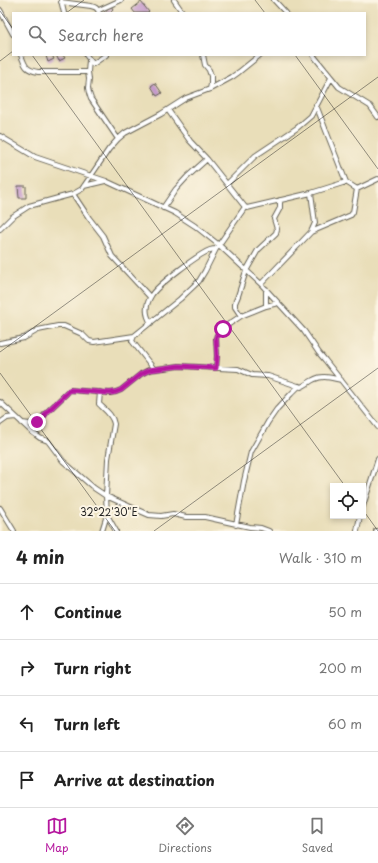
<!DOCTYPE html>
<html lang="en">
<head>
<meta charset="utf-8">
<style>
	body { margin:0; font-family:"Playpen Sans",sans-serif; background:#f6f6f6; color:#222 }
	.controls { position:absolute; right:12px; bottom:12px; display:grid; overflow:hidden; border-radius:0px; box-shadow:0 2px 6px #0003 }
	.controls button { width:36px; height:36px; display:grid; place-items:center; padding:0; border:0; border-bottom:1px solid #e0e0e0; background:#fff; color:#222; font:20px sans-serif }
	.stop { position:absolute; width:12px; height:12px; margin:-9px; border:3px solid #b5179e; border-radius:50%; background:#fff }
	.stop.end { background:#b5179e; border-color:#fff; box-shadow:0 1px 4px #0008 }
	.list { margin:0; padding:0; list-style:none }
	h2 { display:flex; justify-content:space-between; align-items:center; height:52px; margin:0; padding:0 16px; font-size:17px }
	h2 small { font-size:13px; font-weight:400; color:#767676 }
	.list li { display:grid; grid-template-columns:26px 1fr auto; gap:12px; align-items:center; box-sizing:border-box; height:56px; padding:0 16px; border-top:1px solid #e0e0e0 }
	.list b { display:block; font-size:15px; white-space:nowrap }
	.list em { font-size:13px; font-style:normal; color:#767676 }
	.icon { flex:none; width:22px; height:22px; fill:none; stroke:currentColor; stroke-width:2; stroke-linecap:round; stroke-linejoin:round }
	.map { position:relative; flex:none; width:378px; height:531px; overflow:hidden }
	.search { position:absolute; background:#fff; box-shadow:0 2px 6px #0003; left:12px; right:12px; top:12px; height:44px; display:flex; align-items:center; gap:10px; box-sizing:border-box; padding:0 14px; border-radius:0px; color:#767676; font-size:15px }
	.sheet { height:276px; background:#fff }
	nav { display:flex; justify-content:space-around; align-items:center; box-sizing:border-box; height:56px; border-top:1px solid #e0e0e0; background:#fff; font-size:11px; color:#767676 }
	nav a { display:grid; justify-items:center; gap:2px }
	nav .on { color:#b5179e }
	.map>svg:first-child { display:block }
</style>
</head>
<body>
<div class="map">
<svg width="378" height="531" viewBox="0 0 378 531">
	<rect width="100%" height="100%" fill="#fcf5e5"/>
	<filter id="ink" filterUnits="userSpaceOnUse"><feTurbulence type="fractalNoise" baseFrequency=".025" numOctaves="2"/><feDisplacementMap in="SourceGraphic" scale="8" xChannelSelector="R" yChannelSelector="G"/><feConvolveMatrix kernelMatrix="1 2 1 2 8 2 1 2 1" color-interpolation-filters="sRGB"/></filter>
	<filter id="wash" filterUnits="userSpaceOnUse"><feTurbulence type="fractalNoise" baseFrequency=".012" numOctaves="4" result="noise"/><feDisplacementMap in="SourceGraphic" scale="16" xChannelSelector="R" yChannelSelector="G"/><feGaussianBlur stdDeviation="0.9" result="paint"/><feColorMatrix in="noise" values="0 0 0 0 0 0 0 0 0 0 0 0 0 0 0 0 0 1.4 0 .05"/><feComposite in="paint" operator="in"/></filter>
	<g filter="url(#wash)">
		<rect width="100%" height="100%" fill="#e9deb9"/>
		<g id="blocks">
			<!-- building -->
			<path fill="#c499cc" d="M 141,2 L 149,12 L 148,13 L 135,13 L 132,9 Z
				M 111,6 L 113,9 L 109,13 L 103,13 Z
				M 49,55 L 52,55 L 54,59 L 48,62 L 46,56 Z
				M 56,55 L 63,55 L 65,58 L 59,61 Z
				M 155,83 L 162,93 L 157,96 L 151,86 Z
				M 18,186 L 26,186 L 26,198 L 19,198 Z"/>
		</g>
	</g>
	<g filter="url(#ink)">
		<use href="#blocks" fill-opacity="0" stroke="#646053" stroke-width="1"/>
		<g fill="none" stroke-linecap="round" stroke-linejoin="round">
			<!-- minor casing -->
			<g stroke="#646053" stroke-width="6">
				<path id="minor" d="M 61,0 L 64,13
					M 174,0 L 183,13
					M 274,0 L 286,13
					M 61,2 L 91,6 C 95,7 98,8 99,13
					M 0,10 L 13,34
					M 99,10 L 121,0
					M 21,55 C 25,66 26,70 38,72 L 88,72
					M 86,55 L 93,64 L 106,55
					M 203,55 L 205,65 L 209,70 L 211,76 L 211,84 L 210,89
					M 313,55 L 339,87 L 370,106 L 378,117
					M 89,60 L 88,72 L 89,79 L 88,88 L 89,93 L 91,99 L 118,139
					M 316,105 L 346,182 L 357,189
					M 168,110 L 190,141 L 207,159 L 245,207 L 247,208 L 311,193 L 346,182
					M 0,136 L 35,157 L 106,181 L 175,213 L 195,226 L 219,245 L 261,284 L 304,331 L 319,353 L 325,360 L 378,427
					M 227,184 L 255,156 L 297,128 L 311,116 L 331,78
					M 84,186 L 105,181
					M 357,189 L 378,179
					M 73,194 L 89,218 L 103,236 L 112,256 L 150,297
					M 163,208 L 176,189 L 187,177 L 207,159
					M 0,229 L 12,217 L 29,206 L 73,194 L 82,189 L 109,149 L 118,139 L 125,133 L 161,114 L 186,98 L 210,89 L 232,77 L 239,72 L 260,55
					M 311,232 L 351,215 L 353,212 L 357,189
					M 261,284 L 311,232 L 315,223 L 311,193
					M 266,289 L 266,306
					M 241,316 L 235,307 L 235,303 L 238,296 L 246,271 L 258,250 L 276,233 L 277,229 L 274,219 L 280,208 L 280,200
					M 151,323 C 145,314 145,306 151,296 C 156,286 199,254 210,250 C 213,249 214,249 216,249
					M 134,336 L 132,341 L 154,369
					M 0,343 L 24,338 L 38,330 L 58,326 L 64,326 L 82,334 L 89,341 L 94,342 L 134,336 L 180,299 L 199,281 L 205,271 L 216,249 L 245,207
					M 216,368 L 217,356 L 216,338 L 217,335 L 229,324 L 241,316 L 266,306 L 278,303
					M 100,392 L 99,404 C 104,409 113,415 114,424 L 108,459 L 106,496 L 107,515 L 102,531
					M 0,402 L 32,432 L 40,438 L 48,441 L 63,461 L 94,488 L 106,496 L 149,515 L 161,516 L 173,514 L 186,517 L 205,517 L 250,527 L 261,528 L 269,531
					M 0,423 L 7,418 L 15,417
					M 22,423 L 30,424 L 37,422 L 40,420 L 47,412 L 67,393 L 70,390 L 110,393 L 116,392 L 121,390 L 141,374 L 149,370 L 179,366 L 238,369 L 252,375 L 268,376 L 301,387 C 306,385 310,381 315,379 C 323,375 333,378 341,380
					M 363,506 L 378,459
					M 0,508 L 14,531
					M 107,515 L 116,531
					M 236,525 L 244,481 L 251,452 L 268,422 L 277,409 L 291,394 L 299,386
					M 357,531 L 360,516
					M 376,531 L 378,531"/>
			</g>
			<!-- minor -->
			<use href="#minor" stroke="#fff" stroke-width="4"/>
		</g>
	</g>
	<g fill="none" stroke-linecap="round" stroke-linejoin="round" filter="url(#ink)">
		<!-- route -->
		<path stroke="#b5179e" stroke-width="5" d="M 37,422 L 43,418 L 47,412 L 67,393 L 70,390 L 110,393 L 116,392 L 121,390 L 141,374 L 149,370 L 179,366 L 216,368 L 217,356 L 216,338 L 217,335 L 223,329"/>
	</g>
	<!-- ticks -->
	<path fill="none" stroke="#1c1c1c" stroke-width="1" stroke-opacity="0.45" d="M 255,0 L 265,13M 0,11 L 13,29M 66,13 L 84,0M 32,55 L 345,486M 295,55 L 378,169M 0,61 L 13,51M 0,352 L 378,77M 0,373 L 115,531M 363,510 L 378,531M 154,531 L 378,368"/>
	<g font-size="10" text-anchor="middle" fill="#1c1c1c" stroke="#fcf5e5" stroke-width="4" stroke-linejoin="round" paint-order="stroke">
		<text x="109" y="516">32°22'30"E</text>
	</g>
</svg>
<div class="controls">
<button><svg class="icon" aria-label="locate" viewBox="0 0 24 24"><circle cx="12" cy="12" r="6"/><path d="M12 2v4M12 18v4M2 12h4M18 12h4"/></svg></button>
</div>
<div class="stop" style="left:223px;top:329px"></div>
<div class="stop end" style="left:37px;top:422px"></div>
<div class="search"><svg class="icon" aria-label="search" viewBox="0 0 24 24"><circle cx="10" cy="10" r="6"/><path d="M15 15l6 6"/></svg>Search here</div>
</div>
<section class="sheet">
<h2>4 min<small>Walk · 310 m</small></h2>
<ul class="list">
<li><svg class="icon" aria-label="ahead" viewBox="0 0 24 24"><path d="M12 20V5M6 11l6-6 6 6"/></svg><div><b>Continue</b></div><em>50 m</em></li>
<li><svg class="icon" aria-label="right" viewBox="0 0 24 24"><path d="M7 20v-9h11M14 6l5 5-5 5"/></svg><div><b>Turn right</b></div><em>200 m</em></li>
<li><svg class="icon" aria-label="left" viewBox="0 0 24 24"><path d="M17 20v-9H6M10 6l-5 5 5 5"/></svg><div><b>Turn left</b></div><em>60 m</em></li>
<li><svg class="icon" aria-label="arrive" viewBox="0 0 24 24"><path d="M6 21V4h12l-3 4 3 4H6"/></svg><div><b>Arrive at destination</b></div></li>
</ul>
</section>
<nav>
<a class="on"><svg class="icon" aria-label="map" viewBox="0 0 24 24"><path d="M3 6l6-2 6 2 6-2v14l-6 2-6-2-6 2zM9 4v14M15 6v14"/></svg>Map</a>
<a><svg class="icon" aria-label="directions" viewBox="0 0 24 24"><path d="M12 3l9 9-9 9-9-9zM9 14v-3h6M13 9l2 2-2 2"/></svg>Directions</a>
<a><svg class="icon" aria-label="saved" viewBox="0 0 24 24"><path d="M7 4h10v16l-5-4-5 4z"/></svg>Saved</a>
</nav>
</body>
</html>
